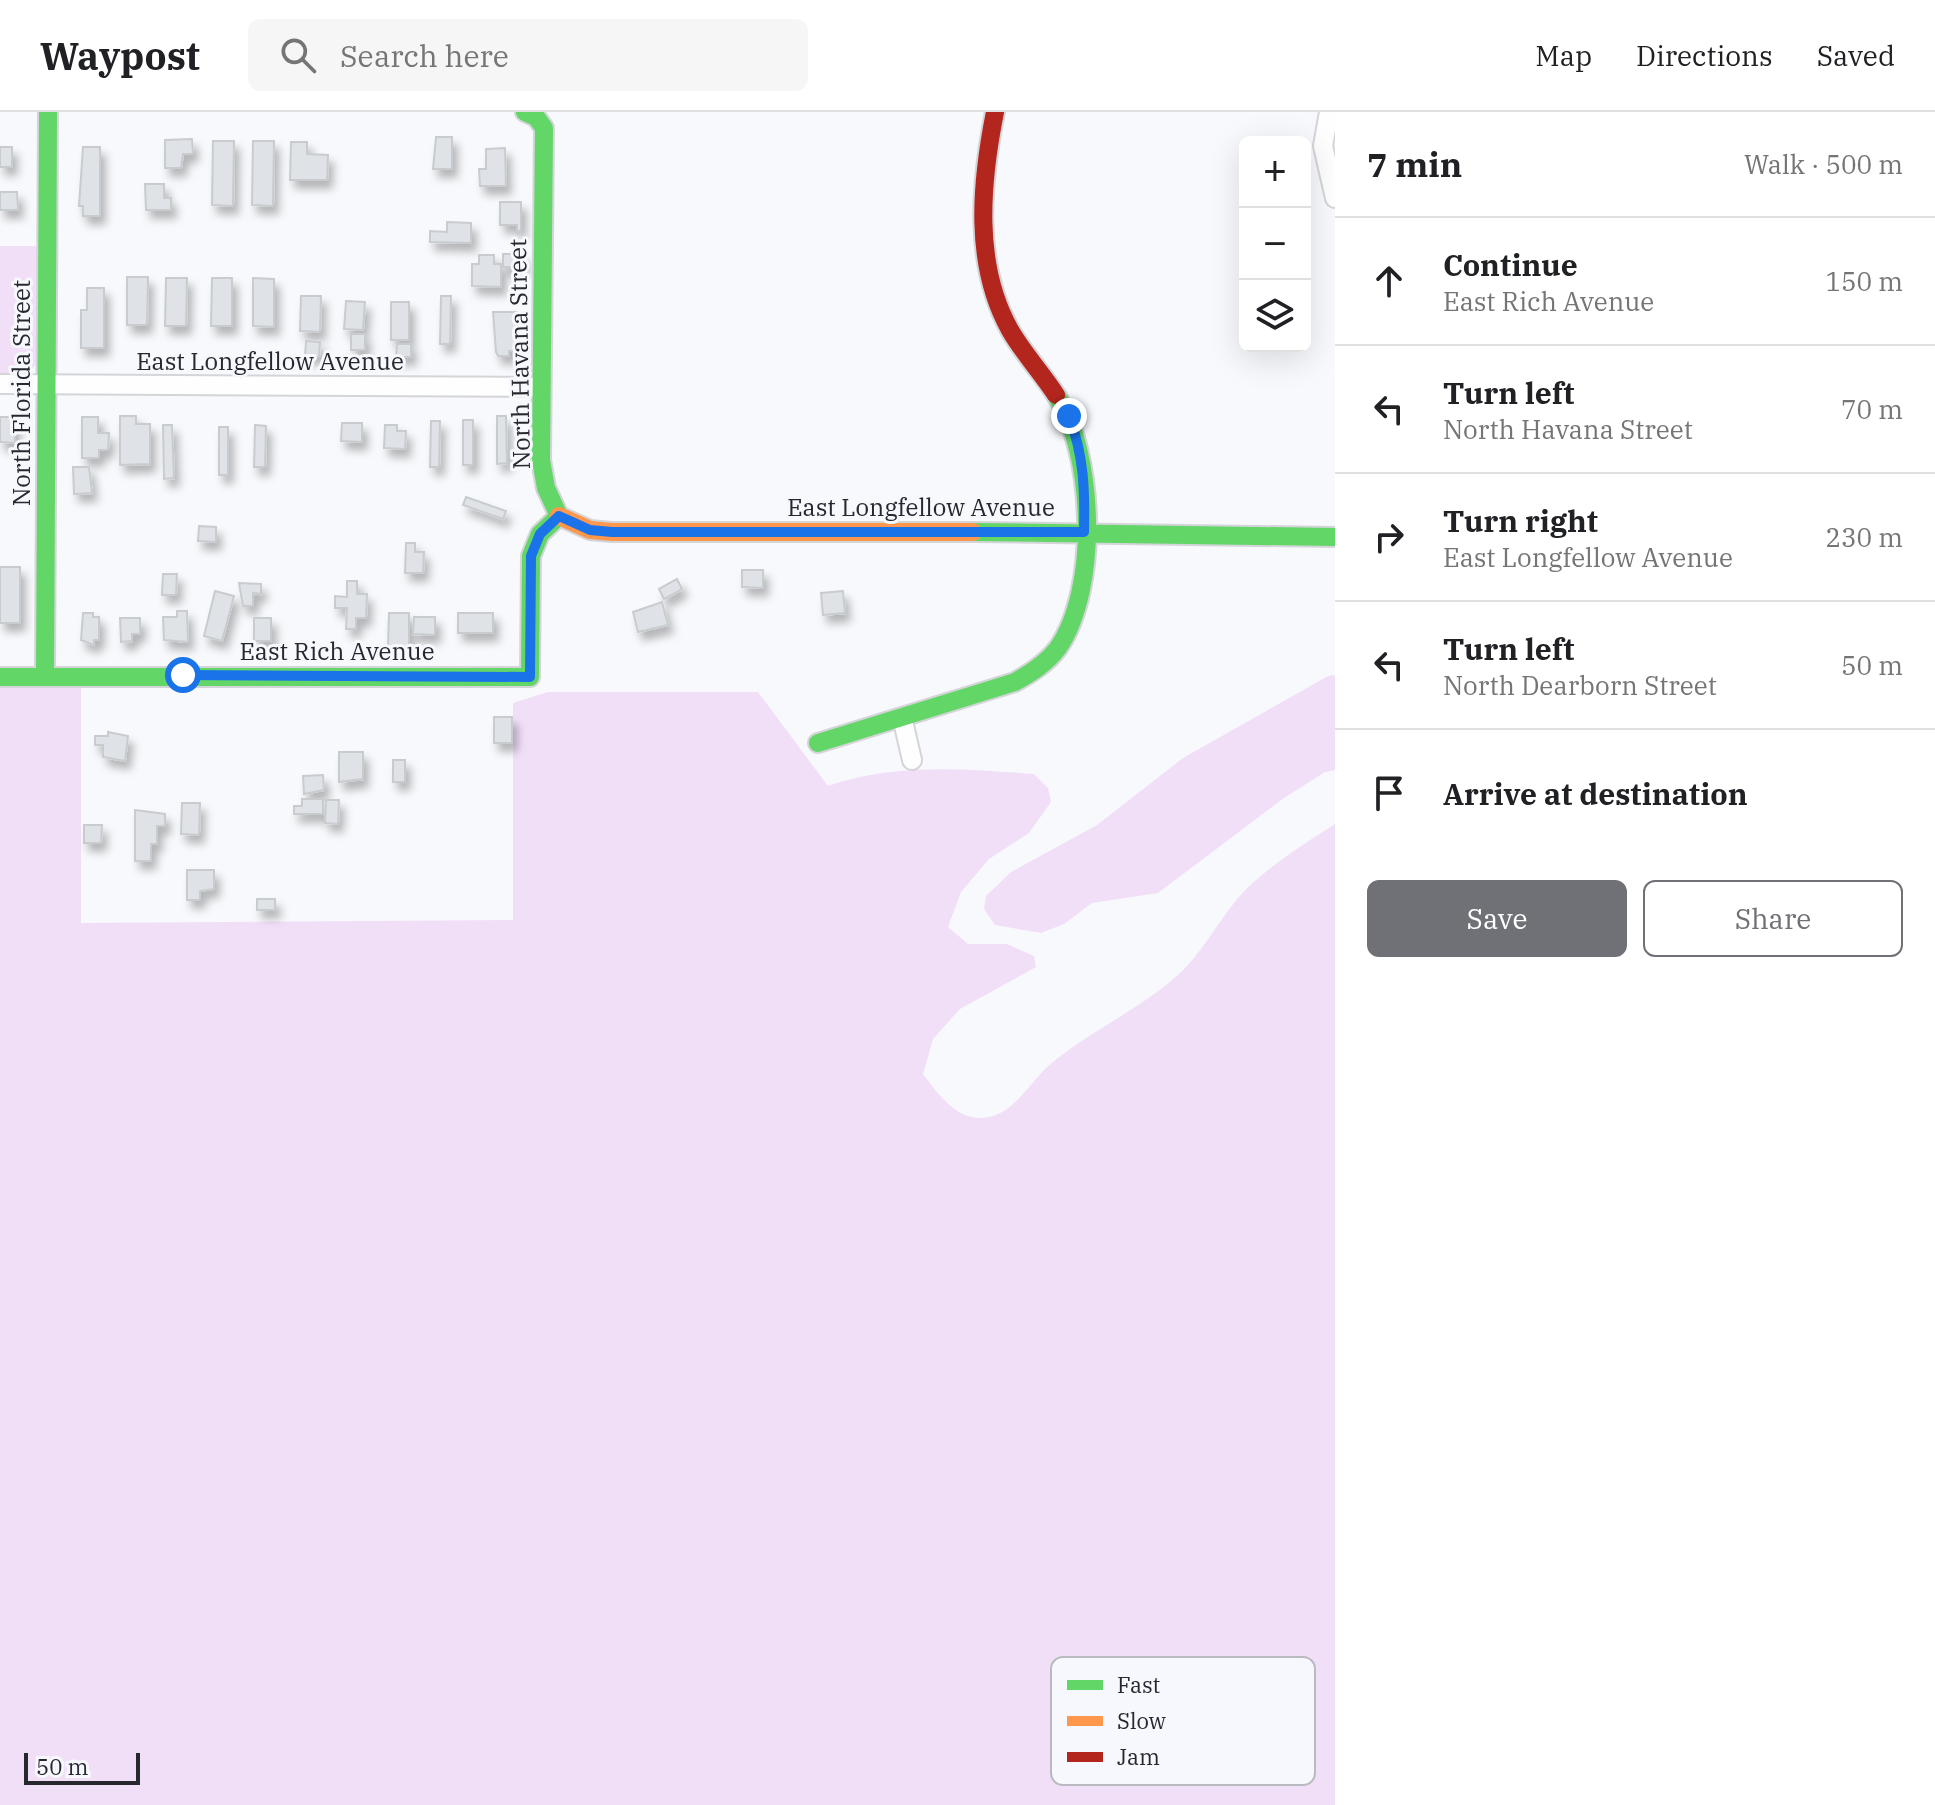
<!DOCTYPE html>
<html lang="en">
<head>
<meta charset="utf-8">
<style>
	body { margin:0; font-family:"IBM Plex Serif",serif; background:#f6f6f6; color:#202124 }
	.controls { position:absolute; right:24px; top:24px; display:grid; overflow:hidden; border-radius:12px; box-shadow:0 8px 32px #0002 }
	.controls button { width:72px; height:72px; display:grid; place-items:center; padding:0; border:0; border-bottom:2px solid #e0e0e0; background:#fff; color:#202124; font:40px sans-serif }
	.scale { position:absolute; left:24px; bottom:20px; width:116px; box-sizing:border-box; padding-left:8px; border:4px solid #27282e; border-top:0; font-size:22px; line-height:28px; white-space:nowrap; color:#27282e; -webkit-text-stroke:6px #f6f8fe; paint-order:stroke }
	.stop { position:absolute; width:24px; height:24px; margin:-18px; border:6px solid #1a73e8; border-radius:50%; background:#fff }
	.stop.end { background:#1a73e8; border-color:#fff; box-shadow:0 2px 8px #0008 }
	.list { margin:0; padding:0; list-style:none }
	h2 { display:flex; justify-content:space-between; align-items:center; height:104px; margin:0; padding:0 32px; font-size:34px }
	h2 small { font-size:26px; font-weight:400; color:#757577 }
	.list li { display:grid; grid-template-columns:52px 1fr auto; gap:24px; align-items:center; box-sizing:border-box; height:128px; padding:0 32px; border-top:2px solid #e0e0e0 }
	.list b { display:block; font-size:30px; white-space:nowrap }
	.list p { margin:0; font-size:26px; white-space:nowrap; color:#757577 }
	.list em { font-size:26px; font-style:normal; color:#757577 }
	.actions { display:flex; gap:16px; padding:24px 32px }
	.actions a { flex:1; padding:18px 0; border:2px solid #707176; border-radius:12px; text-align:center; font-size:28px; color:#707176 }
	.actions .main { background:#707176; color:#fff }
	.icon { flex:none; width:44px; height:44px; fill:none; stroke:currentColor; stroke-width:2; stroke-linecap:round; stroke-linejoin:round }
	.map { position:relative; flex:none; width:1335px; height:1693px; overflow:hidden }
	header { display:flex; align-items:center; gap:48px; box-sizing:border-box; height:112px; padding:0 40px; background:#fff; border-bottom:2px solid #e0e0e0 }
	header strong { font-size:38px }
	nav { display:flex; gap:44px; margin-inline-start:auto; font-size:28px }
	.search { width:560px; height:72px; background:#f6f6f6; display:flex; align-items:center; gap:20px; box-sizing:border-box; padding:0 28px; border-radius:12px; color:#757577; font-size:30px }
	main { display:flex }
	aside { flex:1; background:#fff }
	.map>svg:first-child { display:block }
</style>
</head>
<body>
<header>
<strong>Waypost</strong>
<div class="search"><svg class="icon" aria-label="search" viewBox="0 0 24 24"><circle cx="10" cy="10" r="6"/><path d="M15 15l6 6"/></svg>Search here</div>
<nav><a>Map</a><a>Directions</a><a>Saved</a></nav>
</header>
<main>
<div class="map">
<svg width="1335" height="1693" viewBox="0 0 1335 1693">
	<defs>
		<filter id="shadow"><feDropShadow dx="5" dy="8" stdDeviation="4" flood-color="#0004"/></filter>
	</defs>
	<rect width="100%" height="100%" fill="#f8f9fc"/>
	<!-- green -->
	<path fill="#f1dff8" d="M 0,134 L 38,134 L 36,253 L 27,261 L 0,262 Z
		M 1335,563 L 1335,658 L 1325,660 L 1284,686 L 1158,781 L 1092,791 L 1064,812 L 1041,821 L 995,813 L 984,797 L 986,784 L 1011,760 L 1097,713 L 1183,646 L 1328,564 Z
		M 0,572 L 81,573 L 81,811 L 513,808 L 513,591 L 548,580 L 758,580 L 828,674 C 894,651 964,657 1034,662 L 1048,676 L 1051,690 L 1029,721 L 989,747 L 961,780 L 948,815 L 968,832 L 1007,832 L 1034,844 L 1036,855 L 960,897 L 933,927 L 923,962 C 940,984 961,1016 996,1003 C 1017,996 1034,965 1053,950 C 1092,918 1140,897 1178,863 C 1201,842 1218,810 1238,786 C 1260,760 1305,731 1335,712 L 1335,1693 L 0,1693 Z"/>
	<!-- building -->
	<path fill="#dfe2e6" stroke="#c9cccf" stroke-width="2" filter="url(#shadow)" d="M 436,25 L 452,25 L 452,57 L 433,57 Z
		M 192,27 L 193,42 L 183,42 L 181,56 L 165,56 L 165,28 Z
		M 213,29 L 234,29 L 233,94 L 212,93 Z
		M 253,29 L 274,29 L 273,94 L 252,93 Z
		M 291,30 L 307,30 L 307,42 L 328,43 L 327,68 L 290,68 Z
		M 0,35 L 12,35 L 12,55 L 0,55 Z
		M 83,35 L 100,35 L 100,104 L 83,104 L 83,94 L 79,94 Z
		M 505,36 L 506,74 L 480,74 L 479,57 L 486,57 L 486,37 Z
		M 145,72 L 164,72 L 164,86 L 171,86 L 171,98 L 146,98 Z
		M 0,80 L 17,80 L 18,98 L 0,98 Z
		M 500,90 L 521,90 L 521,119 L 517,119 L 517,113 L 500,113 Z
		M 447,110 L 471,111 L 471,131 L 430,130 L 430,119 L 447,120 Z
		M 503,142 L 523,142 L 524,155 L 503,155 Z
		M 479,143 L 494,143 L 494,152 L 501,152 L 501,175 L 472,174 L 472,152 L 479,152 Z
		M 127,165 L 148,165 L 147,213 L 127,213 Z
		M 166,166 L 187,166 L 186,214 L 165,214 Z
		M 212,166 L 232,166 L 232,214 L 211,214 Z
		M 253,166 L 274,167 L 274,215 L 253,214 Z
		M 87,176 L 104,176 L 104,236 L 81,236 L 81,198 L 87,198 Z
		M 301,184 L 321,184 L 320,220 L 300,219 Z
		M 441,184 L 451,184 L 450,232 L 440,232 Z
		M 346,189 L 365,190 L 363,218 L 344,217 Z
		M 391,190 L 409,190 L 409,228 L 391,228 Z
		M 493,200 L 517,200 L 514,239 L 509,239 L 509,244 L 498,244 L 496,240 Z
		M 351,222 L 365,222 L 365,238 L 351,238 Z
		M 306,229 L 320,230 L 319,245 L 305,244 Z
		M 397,232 L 411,232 L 411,245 L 396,245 Z
		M 120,304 L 136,304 L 136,312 L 150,312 L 150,352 L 120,353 Z
		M 497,304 L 506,304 L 507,351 L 497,352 Z
		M 0,305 L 15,305 L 15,331 L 0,330 Z
		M 82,305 L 98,305 L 98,321 L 109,321 L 108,338 L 99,338 L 99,346 L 82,346 Z
		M 463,308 L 473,308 L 473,353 L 463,353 Z
		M 431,309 L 440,309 L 439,355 L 430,355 Z
		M 342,311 L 362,311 L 362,330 L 341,329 Z
		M 163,313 L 172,313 L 174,366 L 164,367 Z
		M 255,313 L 266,314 L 265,355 L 254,355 Z
		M 385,313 L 397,313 L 397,319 L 406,319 L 405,337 L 384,336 Z
		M 219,315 L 228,315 L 228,363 L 219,363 Z
		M 73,355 L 89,355 L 92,381 L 74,382 Z
		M 466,385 L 506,399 L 503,407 L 463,393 Z
		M 199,414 L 216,415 L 216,430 L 198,429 Z
		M 406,431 L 415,431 L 415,440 L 424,440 L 423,461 L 405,461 Z
		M 0,455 L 20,455 L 20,511 L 0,511 Z
		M 742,458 L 763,458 L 763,476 L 742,475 Z
		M 163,462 L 177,462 L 176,483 L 162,483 Z
		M 677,467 L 682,477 L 664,487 L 659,477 Z
		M 347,469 L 357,469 L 357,482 L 367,482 L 366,506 L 356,506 L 356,517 L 346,517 L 347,496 L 335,496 L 335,484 L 347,485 Z
		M 239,471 L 261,472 L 261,482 L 253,481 L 253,494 L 243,494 Z
		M 215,479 L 234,484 L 222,529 L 204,524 Z
		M 843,479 L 845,501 L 823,503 L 821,481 Z
		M 662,490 L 668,513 L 638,520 L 633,500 Z
		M 177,499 L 187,499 L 188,530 L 164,528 L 163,505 L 177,505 Z
		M 83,501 L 93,501 L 93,505 L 99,505 L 99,528 L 94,528 L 94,533 L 81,528 Z
		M 389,501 L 409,501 L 409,535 L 388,535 Z
		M 458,501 L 493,501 L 493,521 L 458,521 Z
		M 414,505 L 435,505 L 435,523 L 413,522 Z
		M 120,506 L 140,506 L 140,522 L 132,522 L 132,529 L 121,530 Z
		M 254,506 L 271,506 L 271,529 L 254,529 Z
		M 494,605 L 512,605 L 512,631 L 494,631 Z
		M 108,620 L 128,624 L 125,649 L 103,645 L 103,633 L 95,633 L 95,624 L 108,624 Z
		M 339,640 L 363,640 L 363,667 L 339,670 Z
		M 393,648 L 405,648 L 405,670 L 393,670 Z
		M 323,663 L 324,678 L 304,682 L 303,664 Z
		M 302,687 L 323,687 L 323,702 L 294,702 L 294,694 L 302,694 Z
		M 326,688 L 339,688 L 338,712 L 325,711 Z
		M 182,691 L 200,691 L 199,723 L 181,722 Z
		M 135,698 L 165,702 L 165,714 L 157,714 L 157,732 L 151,732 L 151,749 L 135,749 Z
		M 84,713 L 102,713 L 101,731 L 84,731 Z
		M 187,758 L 214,758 L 214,777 L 200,779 L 200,788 L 187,788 Z
		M 257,787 L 275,787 L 275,798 L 257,798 Z"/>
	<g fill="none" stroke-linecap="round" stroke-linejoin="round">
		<!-- street casing -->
		<g stroke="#d4d5d9" stroke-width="22">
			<path id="street" d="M 1329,0 L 1323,34 L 1335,86
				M 0,272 L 541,275
				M 902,605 L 912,648"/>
		</g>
		<!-- fast casing -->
		<g stroke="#d4d5d9" stroke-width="22">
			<path id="fast" d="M 525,0 L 536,5 L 544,16 L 541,348 L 546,376 L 559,404
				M 973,420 L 1335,425
				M 45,562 L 48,0
				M 0,565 L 530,565 L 531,444 L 540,422 L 559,404
				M 818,631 L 1015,570 C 1031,561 1047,551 1058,536 C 1099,477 1095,342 1056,283"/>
		</g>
		<!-- slow casing -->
		<g stroke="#d4d5d9" stroke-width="22">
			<path id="slow" d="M 559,404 L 590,418 L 612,420 L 973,420"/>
		</g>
		<!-- jam casing -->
		<g stroke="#d4d5d9" stroke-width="22">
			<path id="jam" d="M 995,0 C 981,70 973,152 1010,218 C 1023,241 1042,261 1056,283"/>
		</g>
		<!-- street -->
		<use href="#street" stroke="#fefeff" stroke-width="18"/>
		<!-- fast -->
		<use href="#fast" stroke="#63d668" stroke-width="18"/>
		<!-- slow -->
		<use href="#slow" stroke="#ff974d" stroke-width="18"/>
		<!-- jam -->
		<use href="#jam" stroke="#b3261e" stroke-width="18"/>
	</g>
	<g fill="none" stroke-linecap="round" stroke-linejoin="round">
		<!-- route -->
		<path stroke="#1a73e8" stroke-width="10" d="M 183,563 L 530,565 L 531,444 L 540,422 L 559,404 L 590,418 L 612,420 L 1084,420 C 1085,378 1084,344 1069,304"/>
	</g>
	<g text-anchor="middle" stroke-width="6" stroke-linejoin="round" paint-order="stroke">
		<!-- street labels -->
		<g font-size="24" fill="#27282e" stroke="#f6f8fe">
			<text transform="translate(520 242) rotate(-91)" y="8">North Havana Street</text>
			<text x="270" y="258">East Longfellow Avenue</text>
			<text transform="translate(22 281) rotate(-90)" y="8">North Florida Street</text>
			<text x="921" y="404">East Longfellow Avenue</text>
			<text x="337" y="548">East Rich Avenue</text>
		</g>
	</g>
	<!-- legend -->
	<rect x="1051" y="1545" width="264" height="128" rx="12" fill="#f6f8fe" stroke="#b8bac0" stroke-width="2"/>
	<rect x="1067" y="1568" width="36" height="10" fill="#63d668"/>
	<rect x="1067" y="1604" width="36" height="10" fill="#ff974d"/>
	<rect x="1067" y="1640" width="36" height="10" fill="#b3261e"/>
	<g font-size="22" fill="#27282e">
		<text x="1117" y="1581">Fast</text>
		<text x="1117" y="1617">Slow</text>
		<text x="1117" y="1653">Jam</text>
	</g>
</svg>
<div class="controls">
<button>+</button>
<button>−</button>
<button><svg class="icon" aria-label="layers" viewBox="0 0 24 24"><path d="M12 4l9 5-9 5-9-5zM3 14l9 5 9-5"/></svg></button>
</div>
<div class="scale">50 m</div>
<div class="stop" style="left:183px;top:563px"></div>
<div class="stop end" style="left:1069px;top:304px"></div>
</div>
<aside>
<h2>7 min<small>Walk · 500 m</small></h2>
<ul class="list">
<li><svg class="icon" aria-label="ahead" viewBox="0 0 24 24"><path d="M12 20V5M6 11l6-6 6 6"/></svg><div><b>Continue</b><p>East Rich Avenue</p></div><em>150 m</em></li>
<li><svg class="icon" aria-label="left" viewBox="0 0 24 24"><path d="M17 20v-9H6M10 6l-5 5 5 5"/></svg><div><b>Turn left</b><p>North Havana Street</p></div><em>70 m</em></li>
<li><svg class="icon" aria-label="right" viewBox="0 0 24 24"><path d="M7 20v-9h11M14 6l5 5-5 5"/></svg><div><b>Turn right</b><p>East Longfellow Avenue</p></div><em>230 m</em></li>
<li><svg class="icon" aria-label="left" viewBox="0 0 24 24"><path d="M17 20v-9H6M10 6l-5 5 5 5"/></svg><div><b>Turn left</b><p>North Dearborn Street</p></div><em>50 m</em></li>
<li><svg class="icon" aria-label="arrive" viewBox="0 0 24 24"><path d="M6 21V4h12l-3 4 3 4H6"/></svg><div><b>Arrive at destination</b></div></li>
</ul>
<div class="actions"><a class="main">Save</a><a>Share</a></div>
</aside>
</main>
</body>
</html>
